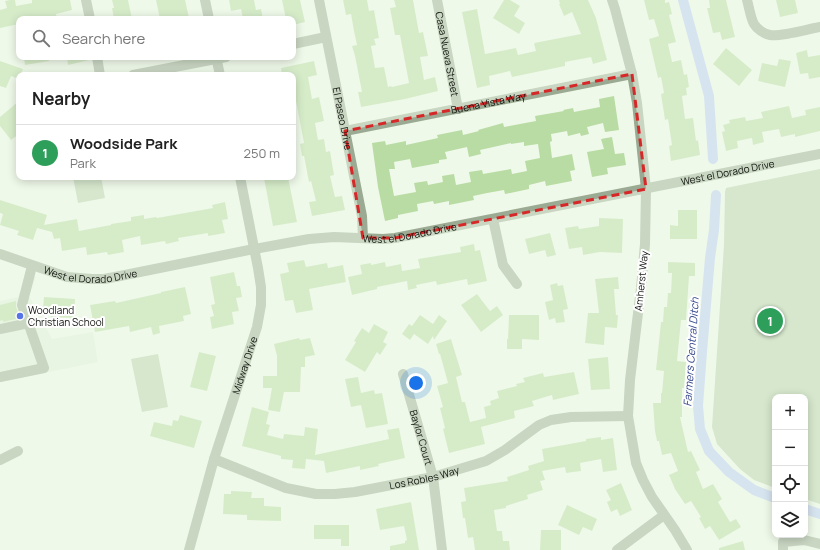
<!DOCTYPE html>
<html lang="en">
<head>
<meta charset="utf-8">
<style>
	body { margin:0; font-family:Manrope,sans-serif; background:#f6f6f6; color:#222 }
	.controls { position:absolute; right:12px; bottom:12px; display:grid; overflow:hidden; border-radius:8px; box-shadow:0 2px 10px #0003 }
	.controls button { width:36px; height:36px; display:grid; place-items:center; padding:0; border:0; border-bottom:1px solid #e0e0e0; background:#fff; color:#222; font:20px sans-serif }
	.you { position:absolute; left:416px; top:383px; width:14px; height:14px; margin:-10px; border:3px solid #fff; border-radius:50%; background:#1a73e8; box-shadow:0 0 0 6px #1a73e833 }
	.badge { display:grid; place-items:center; width:26px; height:26px; border-radius:50%; background:#2563eb; color:#fff; font-size:13px; font-weight:700 }
	.pin { position:absolute; translate:-50% -50%; border:2px solid #fff; box-shadow:0 1px 4px #0006 }
	.list { margin:0; padding:0; list-style:none }
	h2 { display:flex; justify-content:space-between; align-items:center; height:52px; margin:0; padding:0 16px; font-size:17px }
	h2 small { font-size:13px; font-weight:400; color:#767676 }
	.list li { display:grid; grid-template-columns:26px 1fr auto; gap:12px; align-items:center; box-sizing:border-box; height:56px; padding:0 16px; border-top:1px solid #e0e0e0 }
	.list b { display:block; font-size:15px; white-space:nowrap }
	.list p { margin:0; font-size:13px; white-space:nowrap; color:#767676 }
	.list em { font-size:13px; font-style:normal; color:#767676 }
	.icon { flex:none; width:22px; height:22px; fill:none; stroke:currentColor; stroke-width:2; stroke-linecap:round; stroke-linejoin:round }
	.map { position:relative; flex:none; width:820px; height:550px; overflow:hidden }
	.search { position:absolute; background:#fff; box-shadow:0 2px 10px #0003; left:16px; top:16px; width:280px; height:44px; display:flex; align-items:center; gap:10px; box-sizing:border-box; padding:0 14px; border-radius:8px; color:#767676; font-size:15px }
	.panel { position:absolute; background:#fff; box-shadow:0 2px 10px #0003; left:16px; top:72px; width:280px; height:108px; border-radius:8px }
	.map>svg:first-child { display:block }
</style>
</head>
<body>
<div class="map">
<svg width="820" height="550" viewBox="0 0 820 550">
	<rect width="100%" height="100%" fill="#eff9e9"/>
	<!-- built -->
	<path fill="#e1f0d9" d="M 27,275 L 36,277 L 29,296 L 52,339 L 93,332 L 98,362 L 0,382 L 0,301 L 18,297 Z"/>
	<!-- green -->
	<path fill="#b8d1aa" d="M 820,169 L 820,504 L 805,499 L 805,397 L 775,397 L 775,488 L 754,480 L 740,469 L 717,444 L 712,427 L 724,245 L 725,192 L 726,188 Z
		M 73,177 L 101,177 L 105,198 L 78,203 Z
		M 158,354 L 168,407 L 142,412 L 131,359 Z"/>
	<g fill="none" stroke-linecap="round" stroke-linejoin="round">
		<!-- canal -->
		<path stroke="#b9caf8" stroke-width="10" d="M 683,0 L 709,96 L 713,159
			M 716,195 L 714,230 L 710,258 L 702,352 L 698,406 L 700,429 L 709,451 L 729,472 L 754,490 L 775,498
			M 805,509 L 820,514"/>
	</g>
	<!-- building -->
	<path fill="#b8dca3" fill-rule="evenodd" d="M 10,0 L 15,0 L 16,6 L 32,3 L 32,0 L 70,0 L 72,10 L 56,14 L 57,19 L 49,19 L 49,17 L 40,19 L 19,19 L 19,24 L 0,28 L 0,10 L 7,8 L 5,1 Z
		M 112,0 L 128,0 L 132,19 L 114,19 L 112,8 L 114,8 Z
		M 156,0 L 185,0 L 189,18 L 182,19 L 160,19 Z
		M 229,0 L 254,0 L 256,10 L 261,9 L 263,19 L 243,19 L 241,9 L 231,11 Z
		M 282,0 L 300,0 L 305,22 L 293,25 L 293,19 L 286,19 Z
		M 343,0 L 367,0 L 369,11 L 374,10 L 379,38 L 374,39 L 376,45 L 371,46 L 375,68 L 384,67 L 388,87 L 391,86 L 392,87 L 409,83 L 400,35 L 395,35 L 390,8 L 396,7 L 394,0 L 413,0 L 419,33 L 423,32 L 428,56 L 420,57 L 424,80 L 435,77 L 438,91 L 405,99 L 361,107 L 358,92 L 362,92 L 355,56 L 352,46 L 357,45 L 354,31 L 351,14 L 346,15 Z
		M 504,0 L 510,0 L 520,6 L 514,16 L 525,23 L 519,34 L 493,18 Z
		M 559,0 L 588,0 L 596,18 L 607,60 L 593,64 L 591,57 L 565,62 L 565,66 L 512,77 L 510,71 L 489,76 L 490,85 L 477,88 L 462,12 L 477,9 L 485,54 L 516,48 L 518,55 L 536,51 L 534,44 L 535,44 L 534,43 L 581,34 L 572,12 L 564,16 L 559,4 L 560,4 Z
		M 644,0 L 665,0 L 665,3 L 669,2 L 672,14 L 669,15 L 676,42 L 668,44 L 672,62 L 681,60 L 684,75 L 687,74 L 689,87 L 686,88 L 687,95 L 682,96 L 685,119 L 693,118 L 696,141 L 698,140 L 700,155 L 671,161 L 669,146 L 672,145 L 668,119 L 665,120 L 661,94 L 664,93 L 661,77 L 658,78 L 649,39 L 659,36 L 654,19 L 649,20 Z
		M 709,0 L 726,0 L 735,37 L 722,40 L 720,32 L 713,33 L 707,8 L 710,8 Z
		M 776,0 L 795,0 L 798,13 L 780,17 Z
		M 726,48 L 752,70 L 739,86 L 713,64 Z
		M 807,50 L 808,57 L 820,55 L 820,77 L 809,79 L 808,73 L 800,74 L 796,53 Z
		M 24,57 L 48,57 L 49,61 L 25,65 Z
		M 67,57 L 89,57 L 89,60 L 68,65 Z
		M 779,59 L 791,61 L 785,87 L 758,81 L 762,63 L 777,66 Z
		M 0,61 L 23,69 L 21,75 L 19,75 L 19,79 L 11,76 L 6,88 L 0,86 Z
		M 314,61 L 317,75 L 308,77 L 312,99 L 319,97 L 324,121 L 315,123 L 318,140 L 324,139 L 326,152 L 330,151 L 334,175 L 330,176 L 335,197 L 342,196 L 345,210 L 312,216 L 309,202 L 316,201 L 311,181 L 309,182 L 304,156 L 302,156 L 300,144 L 304,143 L 296,101 L 293,102 L 293,75 L 282,75 L 281,68 Z
		M 614,96 L 619,130 L 605,132 L 603,123 L 587,127 L 589,134 L 581,136 L 580,133 L 568,136 L 567,131 L 551,134 L 552,141 L 550,142 L 552,158 L 572,154 L 575,170 L 570,171 L 572,181 L 546,186 L 545,181 L 529,185 L 529,189 L 505,194 L 504,190 L 487,193 L 473,196 L 474,200 L 449,205 L 449,201 L 434,204 L 433,201 L 417,204 L 418,211 L 398,215 L 398,218 L 385,221 L 378,187 L 372,143 L 385,141 L 386,145 L 406,141 L 406,145 L 438,138 L 437,135 L 462,130 L 463,135 L 479,131 L 478,130 L 503,123 L 504,127 L 536,121 L 535,116 L 564,111 L 563,110 L 573,108 L 574,112 L 600,107 L 599,99 ZM 524,142 L 524,146 L 538,144 L 540,158 L 525,161 L 527,171 L 512,174 L 511,169 L 483,174 L 482,170 L 469,172 L 471,182 L 456,185 L 454,174 L 442,176 L 443,182 L 428,185 L 427,181 L 414,183 L 416,192 L 394,196 L 389,169 L 395,169 L 394,162 L 410,159 L 412,168 L 439,163 L 439,160 L 447,159 L 445,152 L 467,147 L 469,157 L 481,154 L 480,150 L 511,143 L 511,144 Z
		M 19,101 L 19,134 L 11,140 L 0,126 L 0,117 Z
		M 789,106 L 792,118 L 806,115 L 805,110 L 820,107 L 820,131 L 795,137 L 795,134 L 781,137 L 779,129 L 762,132 L 764,142 L 753,145 L 752,138 L 737,141 L 738,148 L 726,151 L 722,132 L 725,131 L 723,125 L 730,123 L 729,120 L 745,117 L 746,121 L 763,118 L 761,112 Z
		M 612,137 L 615,154 L 624,153 L 626,165 L 607,168 L 608,174 L 592,177 L 587,152 L 604,149 L 601,139 Z
		M 272,177 L 288,177 L 297,222 L 273,226 L 264,178 Z
		M 0,200 L 47,215 L 44,225 L 77,219 L 79,231 L 111,225 L 111,224 L 131,221 L 131,217 L 144,215 L 144,219 L 156,217 L 157,218 L 213,208 L 212,205 L 225,202 L 228,219 L 222,220 L 225,233 L 208,236 L 208,233 L 178,238 L 179,241 L 166,244 L 165,241 L 141,245 L 140,236 L 122,240 L 124,252 L 108,255 L 107,252 L 87,255 L 86,247 L 62,251 L 60,238 L 54,239 L 52,232 L 37,228 L 33,240 L 17,235 L 19,231 L 0,225 L 3,214 L 0,213 Z
		M 678,210 L 697,210 L 697,239 L 670,239 L 670,225 L 678,226 Z
		M 599,218 L 623,219 L 622,253 L 600,252 L 583,255 L 582,247 L 569,249 L 565,228 L 578,226 L 579,229 L 599,226 Z
		M 550,233 L 556,255 L 547,257 L 545,250 L 529,254 L 525,239 Z
		M 474,244 L 475,251 L 480,250 L 487,281 L 468,285 L 467,279 L 437,285 L 436,281 L 416,285 L 417,288 L 408,290 L 407,281 L 377,287 L 377,289 L 352,295 L 348,277 L 362,274 L 360,265 L 371,263 L 371,265 L 385,262 L 386,267 L 401,264 L 402,271 L 420,268 L 418,259 L 461,252 L 460,247 Z
		M 304,260 L 306,267 L 327,263 L 328,268 L 343,265 L 346,282 L 309,289 L 313,310 L 296,313 L 293,300 L 285,301 L 280,274 L 289,272 L 287,263 Z
		M 668,262 L 695,263 L 695,276 L 689,276 L 686,320 L 681,320 L 677,361 L 686,362 L 684,388 L 682,388 L 682,417 L 680,417 L 688,452 L 691,451 L 700,470 L 696,472 L 703,489 L 713,484 L 722,499 L 718,502 L 730,522 L 736,519 L 741,527 L 719,540 L 710,526 L 705,529 L 699,518 L 701,517 L 691,501 L 685,504 L 675,489 L 669,475 L 678,471 L 671,453 L 662,455 L 659,441 L 657,441 L 655,431 L 653,403 L 661,403 L 661,393 L 662,393 L 664,371 L 656,370 L 661,322 L 663,322 L 664,307 L 667,307 L 668,293 L 671,293 L 672,273 L 668,273 Z
		M 234,272 L 237,286 L 240,286 L 242,297 L 236,298 L 239,311 L 232,312 L 234,324 L 212,329 L 210,317 L 214,316 L 211,305 L 215,304 L 210,277 Z
		M 618,277 L 619,289 L 614,289 L 616,315 L 618,315 L 617,328 L 605,327 L 604,345 L 585,343 L 588,313 L 599,313 L 595,279 Z
		M 557,283 L 558,286 L 563,285 L 568,309 L 563,310 L 565,322 L 556,323 L 555,318 L 549,320 L 545,302 L 553,300 L 550,285 Z
		M 185,287 L 191,314 L 183,316 L 184,321 L 159,326 L 160,333 L 153,335 L 151,327 L 130,332 L 129,326 L 95,332 L 90,305 L 115,301 L 116,303 L 161,293 L 161,292 Z
		M 477,294 L 490,311 L 497,306 L 503,315 L 481,332 L 461,305 Z
		M 44,297 L 75,299 L 74,318 L 51,317 L 51,308 L 43,308 Z
		M 16,301 L 16,307 L 20,318 L 3,322 L 3,320 L 0,321 L 0,305 Z
		M 420,315 L 433,324 L 439,315 L 447,321 L 434,340 L 433,336 L 428,344 L 414,334 L 410,340 L 402,334 L 409,324 L 412,326 Z
		M 509,315 L 539,315 L 539,340 L 522,339 L 522,349 L 507,349 L 507,339 L 508,339 Z
		M 374,324 L 388,332 L 383,342 L 387,344 L 380,355 L 377,352 L 365,372 L 345,360 L 356,342 L 354,341 L 362,328 L 369,333 Z
		M 299,338 L 300,340 L 310,338 L 315,355 L 305,357 L 305,367 L 301,367 L 300,392 L 284,392 L 280,412 L 268,410 L 272,388 L 263,388 L 263,376 L 277,376 L 277,356 L 274,344 Z
		M 451,339 L 462,375 L 456,377 L 462,402 L 465,402 L 470,422 L 486,418 L 484,407 L 491,405 L 490,401 L 499,398 L 497,391 L 517,386 L 516,384 L 525,382 L 523,378 L 543,373 L 544,377 L 574,372 L 579,394 L 553,400 L 552,395 L 532,401 L 534,406 L 514,411 L 515,418 L 481,427 L 485,444 L 449,453 L 443,429 L 445,428 L 440,408 L 443,407 L 437,386 L 448,383 L 440,354 L 439,354 L 436,344 Z
		M 199,352 L 216,356 L 207,391 L 190,387 Z
		M 608,357 L 610,389 L 591,390 L 588,359 Z
		M 358,377 L 361,393 L 374,390 L 375,394 L 382,393 L 388,424 L 366,428 L 361,405 L 351,407 L 345,379 Z
		M 252,407 L 269,412 L 266,424 L 270,425 L 267,435 L 283,439 L 284,434 L 304,436 L 305,427 L 318,429 L 315,455 L 389,439 L 387,430 L 399,428 L 405,458 L 378,464 L 379,466 L 360,470 L 360,466 L 326,473 L 324,461 L 306,459 L 305,469 L 292,468 L 293,460 L 281,459 L 281,456 L 242,446 Z
		M 180,415 L 202,421 L 194,448 L 150,436 L 154,422 L 172,426 L 173,420 L 178,421 Z
		M 601,437 L 601,440 L 613,438 L 617,470 L 603,472 L 601,459 L 580,463 L 581,471 L 566,473 L 565,467 L 542,471 L 545,480 L 540,481 L 543,490 L 527,495 L 528,499 L 506,506 L 506,508 L 494,510 L 497,531 L 502,531 L 503,541 L 509,541 L 510,550 L 475,550 L 473,537 L 468,538 L 465,518 L 463,518 L 461,502 L 466,501 L 464,488 L 508,481 L 507,477 L 529,470 L 528,466 L 544,461 L 542,449 L 586,441 L 586,439 Z
		M 621,483 L 632,510 L 620,516 L 617,509 L 611,512 L 607,502 L 611,500 L 606,490 Z
		M 231,491 L 252,492 L 251,498 L 264,498 L 264,506 L 281,507 L 281,521 L 247,520 L 247,515 L 223,514 L 224,494 L 231,494 Z
		M 411,502 L 419,550 L 390,550 L 390,546 L 405,543 L 405,541 L 407,540 L 404,526 L 380,530 L 376,509 Z
		M 567,505 L 597,519 L 592,531 L 583,527 L 579,535 L 558,525 Z
		M 314,525 L 349,525 L 349,546 L 341,546 L 341,539 L 314,539 Z
		M 541,530 L 561,530 L 561,550 L 540,550 Z
		M 743,541 L 745,550 L 719,550 L 719,548 Z"/>
	<g fill="none" stroke-linecap="round" stroke-linejoin="round">
		<!-- minor -->
		<g stroke="#9baa92" stroke-width="10">
			<path d="M 86,0 L 90,19"/>
			<path d="M 205,0 L 209,19"/>
			<path id="s1" d="M 319,0 L 362,216 L 363,238"/>
			<path id="s2" d="M 437,0 L 458,109"/>
			<path d="M 612,0 L 615,9 L 632,74 L 637,103 L 646,189 L 645,244 L 641,288 L 630,380 L 628,416 L 636,463 L 643,480 L 652,497 L 675,530 L 687,550"/>
			<path d="M 747,0 C 749,7 751,19 754,24 C 757,29 764,34 770,35 C 781,37 808,29 820,27"/>
			<path d="M 293,44 L 326,37"/>
			<path d="M 97,57 L 100,75"/>
			<path d="M 216,57 L 220,75"/>
			<path d="M 133,75 L 226,57"/>
			<path id="s3" d="M 345,131 L 632,74"/>
			<path d="M 493,219 L 503,265 L 517,284"/>
			<path id="s4" d="M 0,254 L 67,277 L 92,279 L 104,279 L 120,276 L 254,249 L 309,239 L 334,237 L 383,239 L 395,238 L 820,154"/>
			<path d="M 0,329 L 29,323"/>
			<path id="s5" d="M 403,374 L 433,477 L 442,550"/>
			<path d="M 0,377 L 44,368 L 22,305 L 32,266"/>
			<path id="s6" d="M 214,459 L 286,488 L 316,494 L 335,494 L 355,492 L 433,477 L 486,461 L 505,450 L 539,425 L 551,420 L 571,417 L 628,416"/>
			<path d="M 0,460 L 18,451"/>
			<path id="s7" d="M 189,550 L 214,459 L 257,327 L 261,305 L 261,287 L 258,268 L 240,177"/>
			<path d="M 617,550 L 664,515"/>
			<path d="M 783,550 L 783,542 L 804,540 L 820,544"/>
		</g>
	</g>
	<!-- marked area -->
	<path d="M0 0H820V550H0ZM 632,74 L 646,189 L 395,238 L 363,238 L 345,131 Z" fill="#eff9e9" fill-opacity=".55" fill-rule="evenodd"/>
	<path fill="none" stroke="#d62828" stroke-width="3" stroke-dasharray="8 5" stroke-linejoin="round" d="M 632,74 L 646,189 L 395,238 L 363,238 L 345,131 Z"/>
	<!-- markers -->
	<circle fill="#5673e8" stroke="#fff" stroke-width="1.5" cx="20" cy="316" r="4"/>
	<g text-anchor="middle" stroke-width="4" stroke-linejoin="round" paint-order="stroke">
		<!-- street labels -->
		<g font-size="10" fill="#10140e" stroke="#fff">
			<text dy="4" stroke="none"><textPath href="#s2" startOffset="55">Casa Nueva Street</textPath></text>
			<text dy="4" stroke="none"><textPath href="#s3" startOffset="146">Buena Vista Way</textPath></text>
			<text dy="4" stroke="none"><textPath href="#s1" startOffset="121">El Paseo Drive</textPath></text>
			<text dy="4" stroke="none"><textPath href="#s4" startOffset="742">West el Dorado Drive</textPath></text>
			<text dy="4" stroke="none"><textPath href="#s4" startOffset="418">West el Dorado Drive</textPath></text>
			<text dy="4" stroke="none"><textPath href="#s4" startOffset="94">West el Dorado Drive</textPath></text>
			<text transform="translate(641 281) rotate(-84)" y="4">Amherst Way</text>
			<text dy="4" stroke="none"><textPath href="#s7" startOffset="193">Midway Drive</textPath></text>
			<text dy="4" stroke="none"><textPath href="#s5" startOffset="66">Baylor Court</textPath></text>
			<text dy="4" stroke="none"><textPath href="#s6" startOffset="218">Los Robles Way</textPath></text>
		</g>
		<!-- poi labels -->
		<g font-size="10" fill="#10140e" stroke="#fff" text-anchor="start">
			<text x="28" y="314">Woodland<tspan x="28" dy="12">Christian School</tspan></text>
		</g>
		<!-- water labels -->
		<g font-size="11" font-style="italic" fill="#37498d" stroke="#fff">
			<text transform="translate(691 352) rotate(-86)" y="4">Farmers Central Ditch</text>
		</g>
	</g>
</svg>
<div class="controls">
<button>+</button>
<button>−</button>
<button><svg class="icon" aria-label="locate" viewBox="0 0 24 24"><circle cx="12" cy="12" r="6"/><path d="M12 2v4M12 18v4M2 12h4M18 12h4"/></svg></button>
<button><svg class="icon" aria-label="layers" viewBox="0 0 24 24"><path d="M12 4l9 5-9 5-9-5zM3 14l9 5 9-5"/></svg></button>
</div>
<div class="you"></div>
<div class="pin badge" style="left:770px;top:321px;background:#2e9e5b">1</div>
<div class="search"><svg class="icon" aria-label="search" viewBox="0 0 24 24"><circle cx="10" cy="10" r="6"/><path d="M15 15l6 6"/></svg>Search here</div>
<section class="panel">
<h2>Nearby<small></small></h2>
<ul class="list">
<li><span class="badge" style="background:#2e9e5b">1</span><div><b>Woodside Park</b><p>Park</p></div><em>250 m</em></li>
</ul>
</section>
</div>
</body>
</html>
